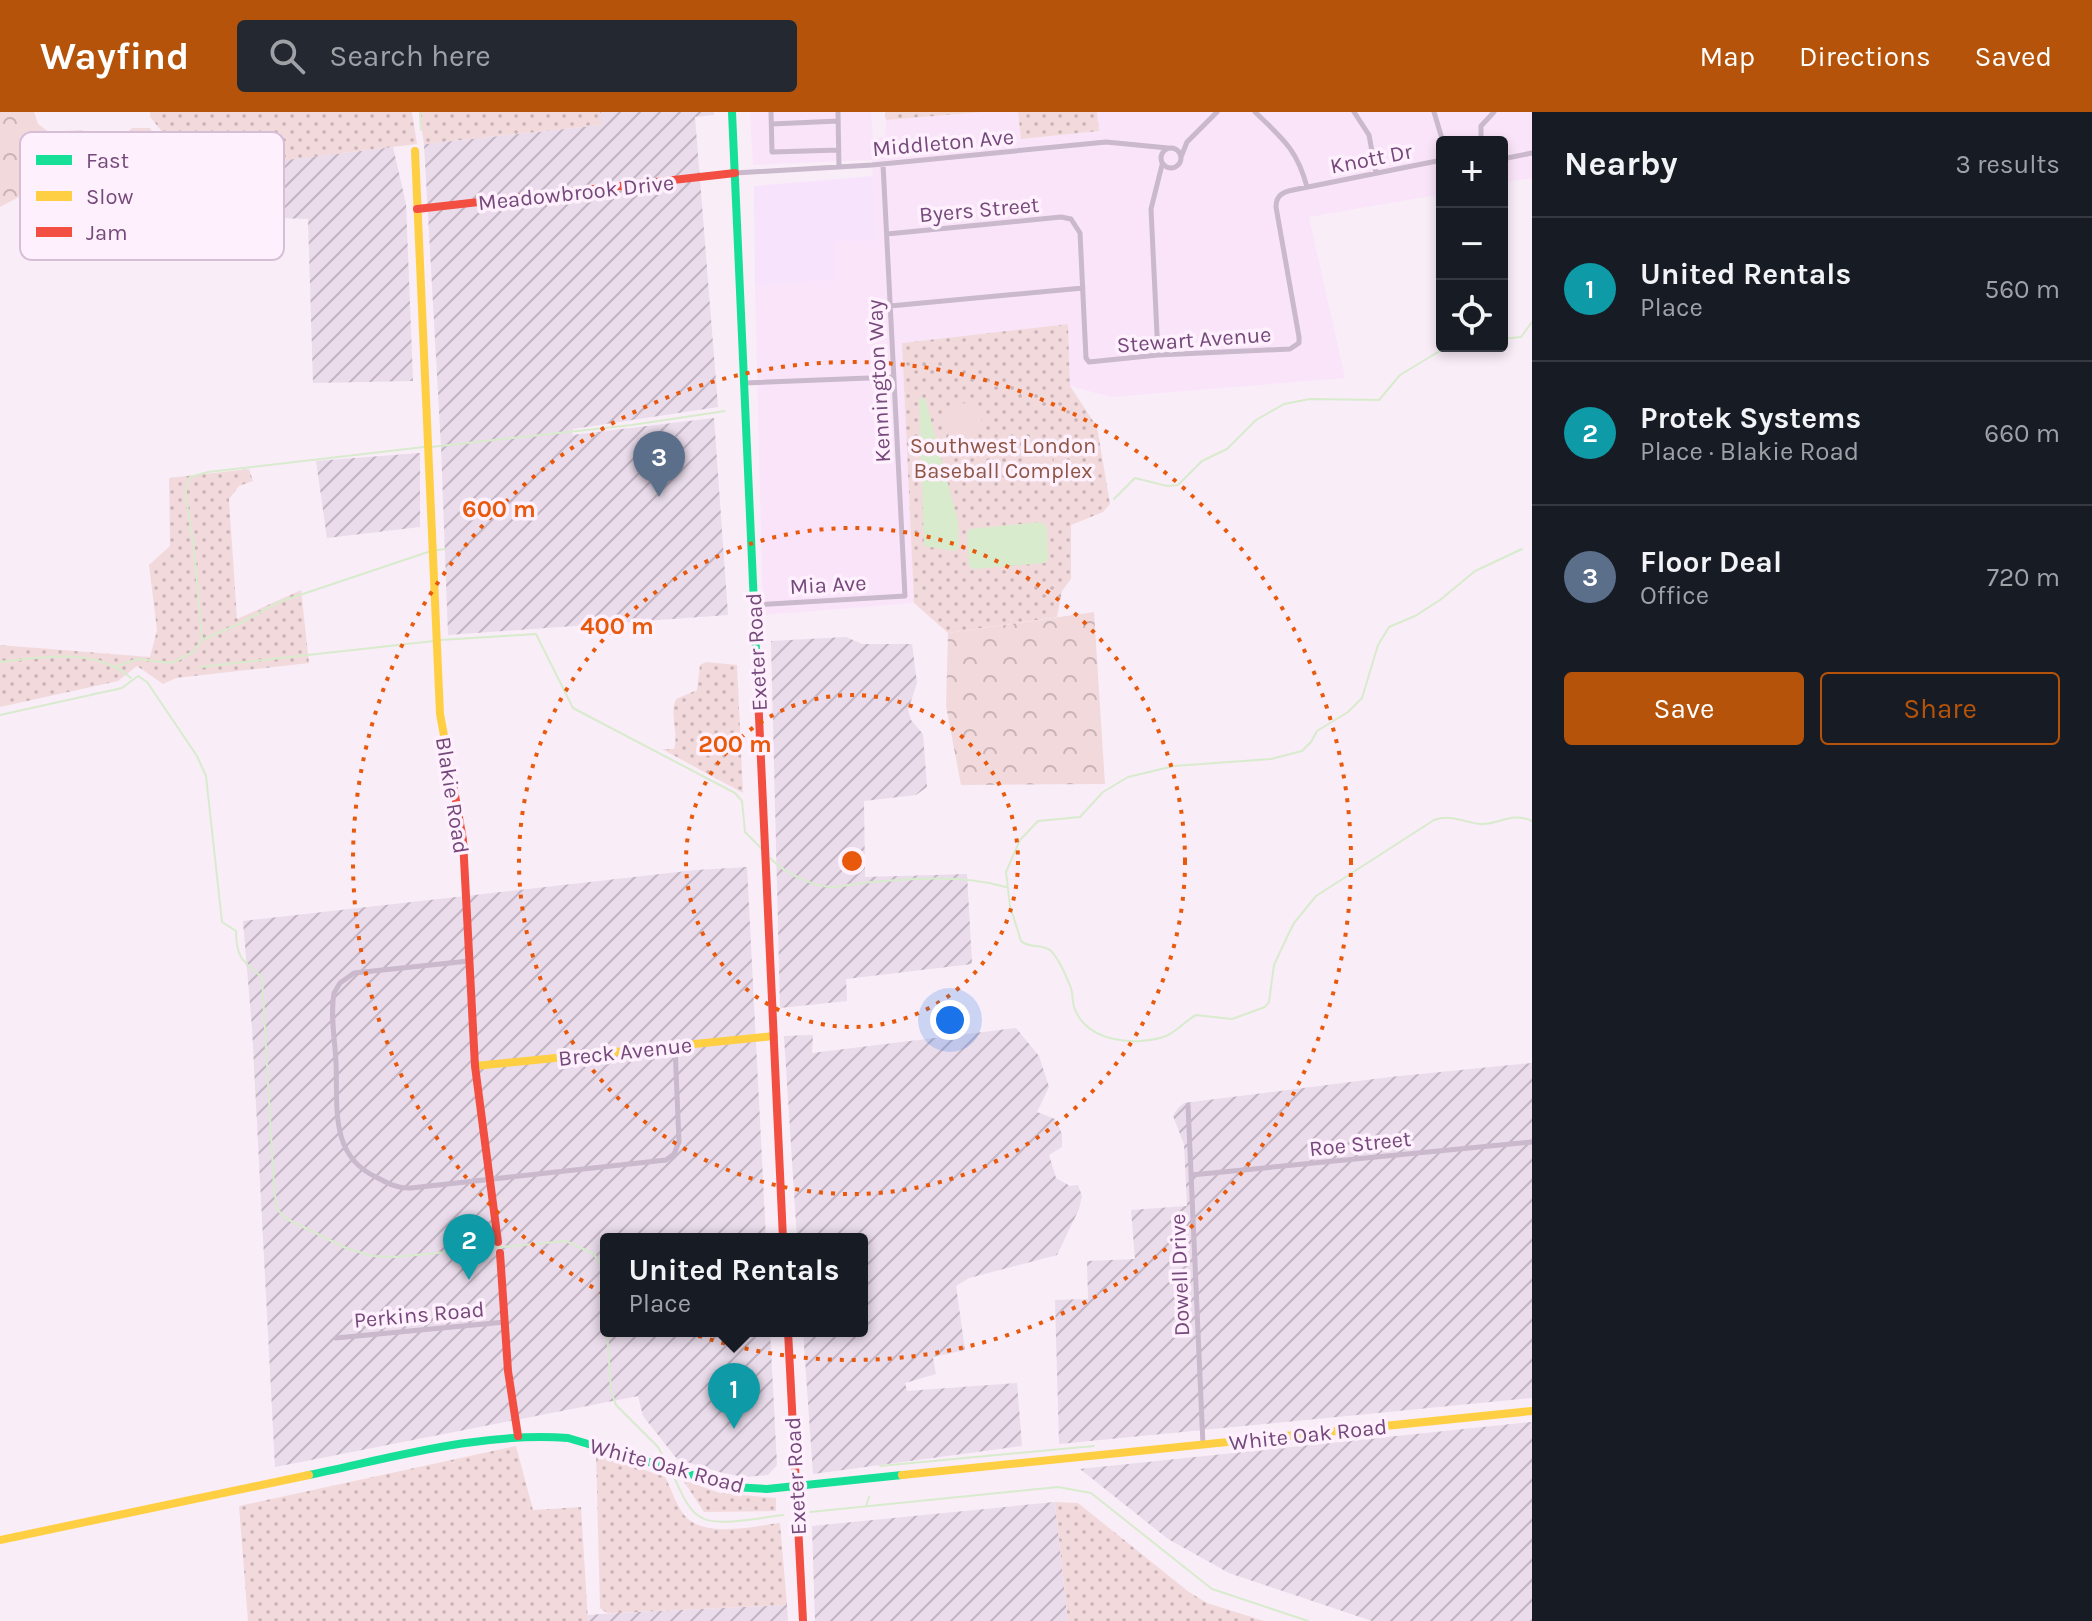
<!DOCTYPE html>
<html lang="en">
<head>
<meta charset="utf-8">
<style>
	body { margin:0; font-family:Karla,sans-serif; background:#242831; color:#f1f3f6 }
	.controls { position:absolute; right:24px; top:24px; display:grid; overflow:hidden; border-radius:8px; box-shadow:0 4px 12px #0003 }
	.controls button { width:72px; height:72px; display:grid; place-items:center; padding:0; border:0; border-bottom:2px solid #363941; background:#171b24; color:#f1f3f6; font:40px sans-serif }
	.you { position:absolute; left:950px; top:908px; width:28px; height:28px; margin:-20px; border:6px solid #fff; border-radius:50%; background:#1a73e8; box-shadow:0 0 0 12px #1a73e833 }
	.badge { display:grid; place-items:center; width:52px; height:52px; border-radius:50%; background:#b45309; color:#fff; font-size:26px; font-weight:700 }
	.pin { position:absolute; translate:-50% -66px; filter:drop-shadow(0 2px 4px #0008) }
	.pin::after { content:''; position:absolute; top:42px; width:28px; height:24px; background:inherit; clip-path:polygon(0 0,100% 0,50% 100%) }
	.popup { position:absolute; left:600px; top:1121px; width:268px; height:104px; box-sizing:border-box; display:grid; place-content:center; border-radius:8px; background:#171b24; filter:drop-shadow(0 2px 6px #0005); font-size:26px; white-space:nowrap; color:#9ea1a6 }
	.popup b { font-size:30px; color:#f1f3f6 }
	.popup::after { content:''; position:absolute; left:50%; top:100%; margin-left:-16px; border:16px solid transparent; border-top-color:#171b24 }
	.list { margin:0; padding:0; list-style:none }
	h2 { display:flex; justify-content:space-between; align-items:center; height:104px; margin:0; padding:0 32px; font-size:34px }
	h2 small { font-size:26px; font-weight:400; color:#9ea1a6 }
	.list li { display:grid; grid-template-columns:52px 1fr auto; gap:24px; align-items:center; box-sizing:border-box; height:144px; padding:0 32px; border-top:2px solid #363941 }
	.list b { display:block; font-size:30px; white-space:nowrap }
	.list p { margin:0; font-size:26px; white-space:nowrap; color:#9ea1a6 }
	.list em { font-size:26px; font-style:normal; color:#9ea1a6 }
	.actions { display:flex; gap:16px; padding:24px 32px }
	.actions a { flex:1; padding:18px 0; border:2px solid #b45309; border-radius:8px; text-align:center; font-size:28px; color:#b45309 }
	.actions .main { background:#b45309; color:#fff }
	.icon { flex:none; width:44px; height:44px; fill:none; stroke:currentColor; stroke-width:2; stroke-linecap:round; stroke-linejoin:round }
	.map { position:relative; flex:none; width:1532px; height:1509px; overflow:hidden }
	header { display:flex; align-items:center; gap:48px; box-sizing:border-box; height:112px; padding:0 40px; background:#b45309; color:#fff }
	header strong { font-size:38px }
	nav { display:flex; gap:44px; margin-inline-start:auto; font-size:28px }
	.search { width:560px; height:72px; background:#242831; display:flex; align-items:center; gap:20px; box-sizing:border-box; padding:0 28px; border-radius:8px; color:#9ea1a6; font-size:30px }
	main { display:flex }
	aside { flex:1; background:#171b24 }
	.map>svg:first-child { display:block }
</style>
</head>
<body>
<header>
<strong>Wayfind</strong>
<div class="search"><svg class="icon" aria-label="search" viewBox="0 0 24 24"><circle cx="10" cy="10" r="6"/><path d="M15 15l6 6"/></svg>Search here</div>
<nav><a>Map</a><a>Directions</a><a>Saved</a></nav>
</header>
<main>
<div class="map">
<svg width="1532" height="1509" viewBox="0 0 1532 1509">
	<defs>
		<pattern id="industrial-furrows" width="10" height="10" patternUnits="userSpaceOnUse" patternTransform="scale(2)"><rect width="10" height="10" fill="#eadceb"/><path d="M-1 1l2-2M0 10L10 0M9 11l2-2" fill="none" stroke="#c2b4c3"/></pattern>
		<pattern id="green-dots" width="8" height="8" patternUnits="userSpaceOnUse" patternTransform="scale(2)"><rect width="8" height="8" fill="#f2dadc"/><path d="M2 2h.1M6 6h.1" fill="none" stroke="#c9b3b7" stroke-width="1.8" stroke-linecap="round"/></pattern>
		<pattern id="forest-crowns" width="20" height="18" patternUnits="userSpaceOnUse" patternTransform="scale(2)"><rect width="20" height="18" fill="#f2dadc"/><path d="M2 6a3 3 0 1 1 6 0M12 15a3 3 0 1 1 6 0" fill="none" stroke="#c9b3b7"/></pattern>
	</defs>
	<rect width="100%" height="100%" fill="#f9edf8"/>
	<!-- residential -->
	<path fill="#fae4f9" d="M 750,0 L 871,0 L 873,26 L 885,25 L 886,8 L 983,0 L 1018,0 L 1021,27 L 1098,19 L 1097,0 L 1532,0 L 1532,66 L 1502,71 L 1502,30 L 1442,30 L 1442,82 L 1309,105 L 1345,266 L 1111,285 L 1070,274 L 1068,212 L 902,231 L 914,491 L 763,503 L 755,174 L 835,168 L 835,130 L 876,128 L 872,48 L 753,53 Z"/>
	<!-- commercial -->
	<path fill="#f8e3fc" d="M 873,64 L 876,129 L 835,130 L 835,168 L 755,174 L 754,74 Z"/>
	<!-- industrial -->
	<path fill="url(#industrial-furrows)" d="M 600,0 L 714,0 L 714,3 L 695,5 L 718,295 L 573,317 L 572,323 L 714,306 L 728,503 L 448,523 L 441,334 L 424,32 L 601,13 Z
		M 393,35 L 406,92 L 413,269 L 313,271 L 308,107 L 279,106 L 275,49 Z
		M 420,341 L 420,415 L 327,426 L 316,349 Z
		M 846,525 L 862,532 L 912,532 L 917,571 L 908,598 L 911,608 L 923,622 L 927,675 L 916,683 L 864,689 L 865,765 L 967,762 L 972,852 L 846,867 L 847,889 L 780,896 L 771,529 Z
		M 747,755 L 766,1127 L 606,1127 L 606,1219 L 770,1219 L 777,1353 L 768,1363 L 746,1365 L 723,1361 L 677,1347 L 643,1304 L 638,1284 L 275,1355 L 252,916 L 243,809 L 696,758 Z
		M 1016,916 L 1039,944 L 1049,975 L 1037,1000 L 1055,1007 L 1062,1022 L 1062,1035 L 1049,1043 L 1056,1066 L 1070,1074 L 1078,1073 L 1082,1084 L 1079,1097 L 1057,1143 L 969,1166 L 956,1174 L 965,1238 L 933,1245 L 936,1262 L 905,1271 L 907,1279 L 1017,1271 L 1022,1334 L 813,1362 L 803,1219 L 862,1219 L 862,1127 L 797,1127 L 784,924 L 813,923 L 812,941 Z
		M 1532,951 L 1532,1286 L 1059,1332 L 1055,1188 L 1088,1187 L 1087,1149 L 1135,1147 L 1131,1098 L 1187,1094 L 1184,1032 L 1173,1004 L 1178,996 L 1184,991 L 1390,965 Z
		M 1532,1310 L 1532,1509 L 1372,1509 L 1229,1461 L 1168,1427 L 1080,1357 Z
		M 1055,1390 L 1068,1509 L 815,1509 L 812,1414 Z
		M 787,1493 L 788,1509 L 588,1509 L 588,1503 L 617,1501 Z"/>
	<!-- green -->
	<path fill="url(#green-dots)" d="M 150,0 L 412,0 L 417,32 L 172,62 C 173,34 168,26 150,5 Z
		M 419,0 L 600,0 L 602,13 L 424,32 Z
		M 885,0 L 983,0 L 886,8 Z
		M 1018,0 L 1097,0 L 1099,19 L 1021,27 Z
		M 1068,212 L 1070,274 L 1097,315 L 1110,392 L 1103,400 L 1071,413 L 1071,467 L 1062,479 L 1057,505 L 948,521 L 914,491 L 902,231 Z
		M 249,357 L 253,369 L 239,374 L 229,387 L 237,507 L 301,478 L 309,551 L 176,566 L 163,572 L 137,554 L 118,569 L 0,595 L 0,533 L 150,545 L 157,518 L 149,453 L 170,434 L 169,366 Z
		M 706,550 L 737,553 L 743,681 L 662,637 L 674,637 C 679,620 669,604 676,587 L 697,578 L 700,553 Z
		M 516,1334 L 533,1398 L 581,1395 L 588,1509 L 248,1509 L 239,1394 Z
		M 596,1341 L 665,1365 C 671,1376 675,1390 682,1400 C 700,1428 753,1414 780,1411 L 787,1493 L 617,1501 L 607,1501 L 600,1496 Z
		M 683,1368 L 720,1381 L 776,1386 L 776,1399 L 704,1400 Z
		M 1055,1390 L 1078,1391 L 1189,1480 L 1207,1491 L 1264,1509 L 1068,1509 Z"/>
	<!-- forest -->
	<path fill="url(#forest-crowns)" d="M 0,0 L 34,0 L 38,12 L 49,20 L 82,18 L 86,21 L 88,28 L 71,57 L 0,95 Z
		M 132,16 L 150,16 L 166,44 L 162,90 L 156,96 L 120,114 L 101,118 L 94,116 L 84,99 C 94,61 103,43 132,16 Z
		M 1094,500 L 1105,672 L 961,673 L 946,594 L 948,521 Z"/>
	<!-- pitch -->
	<path fill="#f2dadc" d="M 970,290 L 982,304 L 981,319 L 971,329 L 963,331 L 949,326 L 944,300 L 949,294 Z
		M 1035,333 C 1050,336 1056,346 1052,361 L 1047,366 L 1023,367 L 1019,361 L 1028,335 Z"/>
	<!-- water -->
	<path fill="#d8ebcd" d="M 925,286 L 958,409 L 959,435 L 955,439 L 924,434 L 919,287 Z
		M 1041,410 L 1047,416 L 1048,447 L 1045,451 L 974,457 L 969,454 L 967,421 L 970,417 Z"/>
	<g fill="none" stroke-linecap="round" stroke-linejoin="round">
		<!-- stream -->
		<path stroke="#d8ebcd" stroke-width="2" d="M 420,0 L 421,18
			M 1502,227 L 1521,225 L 1532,210
			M 431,335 L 632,313 L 725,299
			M 1114,387 L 1135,366 L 1167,374 L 1178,373 L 1202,349 L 1227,337 L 1256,308 L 1284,292 L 1310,287 L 1379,288 L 1400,263 L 1438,240 L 1456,234
			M 1522,437 L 1475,459 L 1440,488 L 1415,504 L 1389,515 L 1378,533 L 1362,586 L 1348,600 L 1317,619 L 1311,630 L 1302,639 L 1271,647 L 1174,654 L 1128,665 L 1103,680 L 1080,705 L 1038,709 L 1020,728 L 1006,760 L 1010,794 L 1021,829 C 1029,837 1040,831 1050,838 C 1058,845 1067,866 1071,876 C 1073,882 1072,888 1074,895 C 1086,930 1135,935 1166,924 C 1178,919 1186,908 1196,903 L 1232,907 L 1265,895 L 1269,890 L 1274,853 L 1288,823 L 1294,811 L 1316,784 L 1434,708 C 1451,702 1463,710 1480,712 C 1501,713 1509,699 1532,709
			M 437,438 L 445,437
			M 202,528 L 194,436 L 186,386 L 186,375 L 190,365 L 208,360 L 424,335
			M 440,528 L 536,522 L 573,596 L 735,681 L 742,689 L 745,720 L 763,738
			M 0,550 C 43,545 95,535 131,566
			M 114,555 L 138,547 L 172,551 L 193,540 L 202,528 L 241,511 L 279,490 L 431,439
			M 200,555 L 434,529
			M 0,603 L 122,576 L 138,564 L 147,570 L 197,644 L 206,664 L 222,810 L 236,819 C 236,845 242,849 262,865 L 274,1075 L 277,1097 L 285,1106 L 346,1136 L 372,1144 L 394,1145 L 566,1129 L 594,1142 L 601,1154 L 606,1207
			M 770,746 C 784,760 810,774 831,775 C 841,775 852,772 862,771 C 909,767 960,762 1006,775
			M 607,1219 L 611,1279 L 616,1293 L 658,1335 L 668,1354
			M 880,1354 L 1094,1334
			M 671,1359 C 679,1374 686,1398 702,1406 C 718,1415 764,1405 783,1403
			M 866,1394 L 869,1385
			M 810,1400 L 1058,1375 L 1091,1381 L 1212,1477 L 1308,1509"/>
		<!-- street -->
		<path stroke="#cab8cc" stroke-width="5" d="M 771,0 L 772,40 L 839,38
			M 838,0 L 839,55
			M 1255,0 C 1282,26 1297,37 1307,75
			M 1354,0 L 1369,23 L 1376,61
			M 1434,0 L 1443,30
			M 772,12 L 838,9
			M 1481,30 L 1481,14 L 1494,0
			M1161 46a10 10 0 1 1 20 0a10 10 0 1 1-20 0Z
			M 1181,45 L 1187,30 L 1217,0
			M 1502,47 L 1532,41
			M 735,61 L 872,53 L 1106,30 L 1168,36
			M 887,122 L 1061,105 L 1071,107 L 1080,121 L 1086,246 L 1089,250 L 1158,243 L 1290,237 L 1299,231 L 1299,225 L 1276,95 C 1276,83 1283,80 1293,78 L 1442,48
			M 890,194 L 1083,176
			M 1158,243 L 1151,97 L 1162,53
			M 744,271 L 894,265
			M 754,493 L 905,484 L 883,52
			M 469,849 L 354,861 L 340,871 L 334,881 C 330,903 335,928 336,950 C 338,994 329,1043 376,1065 C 387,1071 398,1077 411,1076 L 666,1048 L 674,1042 L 679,1030 L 675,934
			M 1188,993 L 1203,1333
			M 1191,1063 L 1532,1030
			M 336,1226 L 505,1210"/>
		<!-- fast -->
		<path stroke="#16e098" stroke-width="8" d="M 732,0 L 758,583
			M 309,1363 C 395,1345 479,1320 568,1326 L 733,1375 L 767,1377 L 902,1363"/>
		<!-- slow -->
		<path stroke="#ffcf43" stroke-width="8" d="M 415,39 L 440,602 L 453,672
			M 475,954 L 774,924
			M 902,1363 L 1532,1299
			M 0,1428 L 309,1363"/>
		<!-- jam -->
		<path stroke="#f24e42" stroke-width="8" d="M 417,97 L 735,61
			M 758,583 L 783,1127
			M 453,672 L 463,728 L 475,954 L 498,1130
			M 500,1141 L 508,1259 L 518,1324
			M 788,1219 L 803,1509"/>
	</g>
	<!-- distance rings -->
	<g fill="none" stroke="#e8590c" stroke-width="4" stroke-dasharray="4 8">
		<circle cx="852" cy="749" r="166"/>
		<circle cx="852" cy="749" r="333"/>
		<circle cx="852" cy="749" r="499"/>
	</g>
	<g text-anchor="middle" stroke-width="7" stroke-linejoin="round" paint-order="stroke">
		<!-- street labels -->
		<g font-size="22" fill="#75497b" stroke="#fff0fd">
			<text transform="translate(943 30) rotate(-5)" y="8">Middleton Ave</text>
			<text transform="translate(1371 46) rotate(-11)" y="8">Knott Dr</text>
			<text transform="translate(576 80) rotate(-6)" y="8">Meadowbrook Drive</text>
			<text transform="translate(979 97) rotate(-5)" y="8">Byers Street</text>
			<text transform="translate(1194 227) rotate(-4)" y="8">Stewart Avenue</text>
			<text transform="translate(878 269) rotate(-93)" y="8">Kennington Way</text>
			<text transform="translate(828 472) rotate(-3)" y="8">Mia Ave</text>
			<text transform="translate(756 540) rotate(-93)" y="8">Exeter Road</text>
			<text transform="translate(453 683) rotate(81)" y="8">Blakie Road</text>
			<text transform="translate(625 939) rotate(-6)" y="8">Breck Avenue</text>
			<text transform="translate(1360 1031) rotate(-6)" y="8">Roe Street</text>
			<text transform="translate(1179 1163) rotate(-92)" y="8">Dowell Drive</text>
			<text transform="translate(419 1202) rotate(-5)" y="8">Perkins Road</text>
			<text transform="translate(1308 1322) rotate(-6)" y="8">White Oak Road</text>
			<text transform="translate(667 1353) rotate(15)" y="8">White Oak Road</text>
			<text transform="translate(795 1364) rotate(-93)" y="8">Exeter Road</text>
		</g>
		<!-- park labels -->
		<g font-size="22" fill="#8e5645" stroke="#fff0fd">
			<text x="1003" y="341">Southwest London<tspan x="1003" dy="25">Baseball Complex</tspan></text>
		</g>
	</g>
	<!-- legend -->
	<rect x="20" y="20" width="264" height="128" rx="12" fill="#fff0fd" stroke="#d6bed6" stroke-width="2"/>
	<rect x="36" y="43" width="36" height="10" fill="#16e098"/>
	<rect x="36" y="79" width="36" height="10" fill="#ffcf43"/>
	<rect x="36" y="115" width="36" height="10" fill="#f24e42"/>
	<g font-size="22" fill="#75497b">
		<text x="86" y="56">Fast</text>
		<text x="86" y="92">Slow</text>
		<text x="86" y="128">Jam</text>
	</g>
	<circle cx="852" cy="749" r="12" fill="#e8590c" stroke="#fff0fd" stroke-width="4"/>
	<g font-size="24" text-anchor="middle" font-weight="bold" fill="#e8590c" stroke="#fff0fd" stroke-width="7" stroke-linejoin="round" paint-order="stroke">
		<text x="499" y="405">600 m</text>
		<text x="617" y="522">400 m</text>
		<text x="735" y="640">200 m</text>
	</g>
</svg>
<div class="controls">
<button>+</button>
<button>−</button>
<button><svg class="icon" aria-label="locate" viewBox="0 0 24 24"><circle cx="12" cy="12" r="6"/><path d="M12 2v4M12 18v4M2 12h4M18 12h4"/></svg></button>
</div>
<div class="you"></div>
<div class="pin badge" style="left:734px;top:1317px;background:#0f9aa8">1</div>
<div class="popup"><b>United Rentals</b>Place</div>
<div class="pin badge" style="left:469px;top:1168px;background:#0f9aa8">2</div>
<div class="pin badge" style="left:659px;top:385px;background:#5c6f8a">3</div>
</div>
<aside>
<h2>Nearby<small>3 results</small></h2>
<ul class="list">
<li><span class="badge" style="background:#0f9aa8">1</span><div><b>United Rentals</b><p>Place</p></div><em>560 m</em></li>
<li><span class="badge" style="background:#0f9aa8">2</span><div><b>Protek Systems</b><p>Place · Blakie Road</p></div><em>660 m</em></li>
<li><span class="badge" style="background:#5c6f8a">3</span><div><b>Floor Deal</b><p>Office</p></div><em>720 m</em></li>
</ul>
<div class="actions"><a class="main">Save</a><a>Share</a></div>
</aside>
</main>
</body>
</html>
